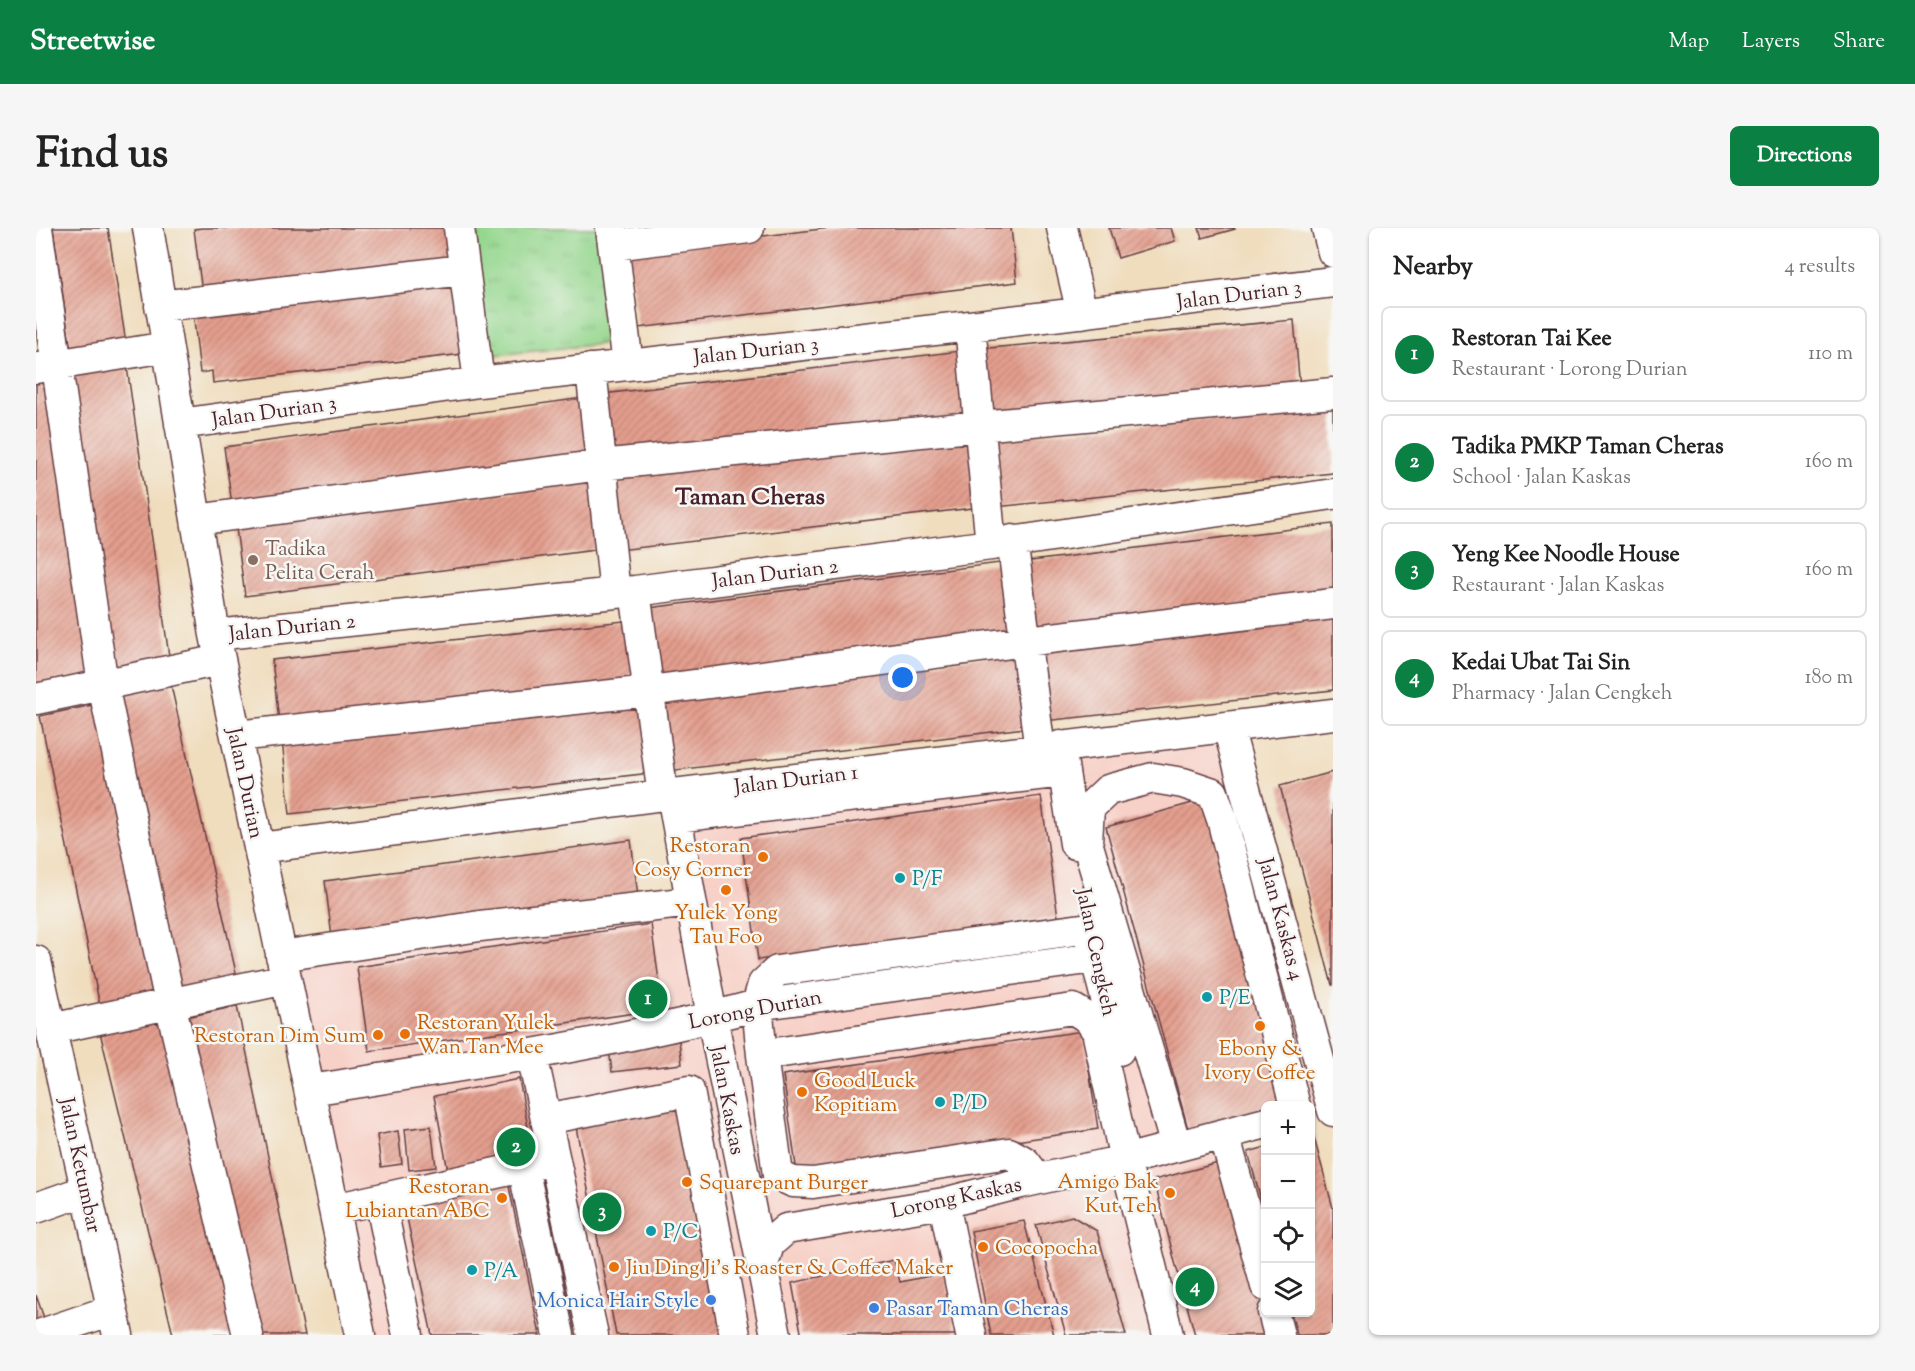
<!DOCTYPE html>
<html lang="en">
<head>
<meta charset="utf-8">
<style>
	body { margin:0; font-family:"Sorts Mill Goudy",serif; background:#f6f6f6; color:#222 }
	.controls { position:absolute; right:18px; bottom:18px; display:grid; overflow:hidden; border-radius:9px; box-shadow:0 2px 4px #0004 }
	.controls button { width:54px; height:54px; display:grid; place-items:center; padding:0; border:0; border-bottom:2px solid #e0e0e0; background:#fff; color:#222; font:30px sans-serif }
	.you { position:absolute; left:867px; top:450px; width:21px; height:21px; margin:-15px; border:4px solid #fff; border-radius:50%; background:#1a73e8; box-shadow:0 0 0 9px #1a73e833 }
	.badge { display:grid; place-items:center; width:39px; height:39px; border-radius:50%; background:#0b8043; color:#fff; font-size:20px; font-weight:700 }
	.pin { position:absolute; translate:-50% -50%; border:3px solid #fff; box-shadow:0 2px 6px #0006 }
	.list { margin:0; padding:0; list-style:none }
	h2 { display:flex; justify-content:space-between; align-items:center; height:78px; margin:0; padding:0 24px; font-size:26px }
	h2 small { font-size:20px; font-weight:400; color:#767676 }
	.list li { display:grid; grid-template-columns:39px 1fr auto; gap:18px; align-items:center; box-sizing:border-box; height:96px; margin:0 12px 12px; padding:0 12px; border:2px solid #e0e0e0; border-radius:9px }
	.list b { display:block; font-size:22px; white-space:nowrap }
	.list p { margin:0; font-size:20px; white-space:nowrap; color:#767676 }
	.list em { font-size:20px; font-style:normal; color:#767676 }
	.icon { flex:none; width:33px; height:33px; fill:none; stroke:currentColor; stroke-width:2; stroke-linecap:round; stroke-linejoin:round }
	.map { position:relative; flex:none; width:1297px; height:1107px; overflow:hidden; border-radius:9px }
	header { display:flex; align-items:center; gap:36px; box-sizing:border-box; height:84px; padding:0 30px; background:#0b8043; color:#fff }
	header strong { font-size:28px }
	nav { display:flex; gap:33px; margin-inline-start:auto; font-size:21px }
	.intro { display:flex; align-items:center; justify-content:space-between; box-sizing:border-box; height:144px; padding:0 36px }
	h1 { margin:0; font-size:42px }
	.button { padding:15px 27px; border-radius:9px; background:#0b8043; color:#fff; font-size:21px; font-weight:700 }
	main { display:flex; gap:36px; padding:0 36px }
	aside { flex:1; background:#fff; border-radius:9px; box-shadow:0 2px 4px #0004 }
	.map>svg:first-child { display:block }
</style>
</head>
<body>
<header>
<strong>Streetwise</strong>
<nav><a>Map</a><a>Layers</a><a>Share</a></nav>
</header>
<div class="intro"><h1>Find us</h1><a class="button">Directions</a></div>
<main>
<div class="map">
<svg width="1297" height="1107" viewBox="0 0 1297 1107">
	<defs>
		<pattern id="park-tufts" width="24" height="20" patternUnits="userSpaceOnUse" patternTransform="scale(1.5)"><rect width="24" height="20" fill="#96d78f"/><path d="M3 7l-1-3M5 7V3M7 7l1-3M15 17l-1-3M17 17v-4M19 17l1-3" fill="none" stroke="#83b87c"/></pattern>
		<pattern id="building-hatch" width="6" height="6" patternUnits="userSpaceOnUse" patternTransform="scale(1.5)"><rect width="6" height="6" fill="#e49f8e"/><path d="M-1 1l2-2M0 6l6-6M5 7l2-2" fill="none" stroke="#bb8174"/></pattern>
	</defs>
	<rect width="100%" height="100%" fill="#f6f6f2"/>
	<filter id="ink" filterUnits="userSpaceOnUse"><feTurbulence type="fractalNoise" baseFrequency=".0167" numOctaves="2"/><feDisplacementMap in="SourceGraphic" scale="12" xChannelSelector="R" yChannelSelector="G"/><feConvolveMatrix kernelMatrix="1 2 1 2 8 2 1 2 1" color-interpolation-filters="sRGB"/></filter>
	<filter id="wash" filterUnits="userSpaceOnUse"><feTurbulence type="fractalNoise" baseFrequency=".008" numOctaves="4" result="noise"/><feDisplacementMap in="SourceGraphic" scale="24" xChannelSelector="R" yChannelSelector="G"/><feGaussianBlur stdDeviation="1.35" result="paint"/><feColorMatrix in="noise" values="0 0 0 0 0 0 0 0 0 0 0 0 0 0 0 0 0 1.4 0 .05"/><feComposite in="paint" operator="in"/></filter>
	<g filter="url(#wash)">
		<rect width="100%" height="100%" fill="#f0ddbe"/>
		<!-- built -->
		<path fill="#f7d1c8" d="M 1189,515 L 1286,887 L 1275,891 L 1274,878 L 1230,878 L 1229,904 L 1199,913 L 1229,1024 L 1230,1084 L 1253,1107 L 316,1107 L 238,726 L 663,669 L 647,574 Z"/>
		<!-- park -->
		<path fill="url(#park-tufts)" stroke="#707b5d" stroke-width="1.5" d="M 433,0 L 569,0 L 584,114 L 449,128 Z"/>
		<g id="blocks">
			<!-- building -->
			<path fill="url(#building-hatch)" d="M 17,0 L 72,0 L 90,115 L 35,123 Z
				M 167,0 L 413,0 L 417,36 L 166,65 L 158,1 Z
				M 794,0 L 975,0 L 981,54 L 602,100 L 592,24 Z
				M 1073,0 L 1135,0 L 1139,13 L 1082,30 Z
				M 1163,0 L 1198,0 L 1199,1 L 1166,10 Z
				M 419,53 L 427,126 L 177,155 L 176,143 L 164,145 L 157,83 Z
				M 1258,92 L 1264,161 L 949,190 L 942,121 Z
				M 924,123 L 932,188 L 575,231 L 567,166 Z
				M 90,132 L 135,442 L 79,451 L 34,140 Z
				M 12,147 L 59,447 L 0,456 L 0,148 Z
				M 547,170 L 556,236 L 197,284 L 188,219 Z
				M 1297,180 L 1297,245 L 959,279 L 952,210 Z
				M 936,205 L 945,279 L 583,322 L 575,248 Z
				M 557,253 L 566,321 L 209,368 L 200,300 Z
				M 1297,296 L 1297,372 L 996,409 L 987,334 Z
				M 971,334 L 981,412 L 623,458 L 613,380 Z
				M 1297,388 L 1297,462 L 1008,493 L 1000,420 Z
				M 597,392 L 605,462 L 244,502 L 236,432 Z
				M 980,425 L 989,500 L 632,543 L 624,468 Z
				M 134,453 L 203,758 L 143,772 L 73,467 Z
				M 606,471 L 615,545 L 254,586 L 246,512 Z
				M 66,475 L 127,770 L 65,783 L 4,488 Z
				M 1297,544 L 1297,757 L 1296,757 L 1244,558 Z
				M 1005,568 L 1022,689 L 722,732 L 705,610 Z
				M 1171,571 L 1253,873 L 1230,878 L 1230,879 L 1152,901 L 1070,599 Z
				M 595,612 L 603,676 L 297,717 L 289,653 Z
				M 615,696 L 627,781 L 333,823 L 321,739 Z
				M 201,778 L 263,1079 L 269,1107 L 213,1107 L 147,790 Z
				M 127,784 L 205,1107 L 137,1107 L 63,800 Z
				M 1047,803 L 1062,901 L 761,945 L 747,847 Z
				M 643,813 L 646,836 L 576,844 L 573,821 Z
				M 483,851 L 497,926 L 412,943 L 398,868 Z
				M 646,879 L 690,1107 L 580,1107 L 540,899 Z
				M 395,898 L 400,939 L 373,942 L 369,901 Z
				M 362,903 L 366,936 L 345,939 L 341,907 Z
				M 1275,906 L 1277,906 L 1297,980 L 1297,1107 L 1261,1107 L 1255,1084 L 1275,1084 Z
				M 1230,919 L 1230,987 L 1229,987 L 1212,924 Z
				M 1190,933 L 1236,1107 L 1159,1107 L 1139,1034 L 1118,952 Z
				M 472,954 L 504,1107 L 396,1107 L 368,976 Z
				M 1036,988 L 1061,1003 L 1090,1107 L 1030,1107 L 1000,997 Z
				M 988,993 L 1018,1107 L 955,1107 L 935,1003 Z
				M 858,1032 L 864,1054 L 908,1045 L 920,1107 L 763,1107 L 765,1104 L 756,1055 Z
				M 0,1067 L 8,1090 L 0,1093 Z"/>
		</g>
	</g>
	<g filter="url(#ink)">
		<use href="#blocks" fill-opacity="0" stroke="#633c41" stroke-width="1.5"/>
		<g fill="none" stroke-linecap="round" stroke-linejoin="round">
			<!-- minor casing -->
			<g stroke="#633c41" stroke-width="33">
				<path id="minor" d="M 1,0 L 67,457 L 134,775 L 212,1107
					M 112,0 L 179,407 L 324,1107
					M 423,0 L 443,154
					M 575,0 L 592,137
					M 1026,0 L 1046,85
					M 1291,0 L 1297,24
					M 578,17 L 713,0
					M 124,78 L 427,42
					M 934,98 L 955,317
					M 0,140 L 131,119
					M 555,141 L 579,365
					M 144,196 L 443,154 L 934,98 L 1297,54
					M 160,292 L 565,237 L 944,198 L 1297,165
					M 976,312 L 1004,522
					M 599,363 L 627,568
					M 179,407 L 599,363 L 955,317 L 1297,266
					M 0,471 L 184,432
					M 1192,499 L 1297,883
					M 200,508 L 613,463 L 990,413 L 1297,376
					M 1024,518 L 1039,616
					M 636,566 L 676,789 L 740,1107
					M 640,589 L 1027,544
					M 223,620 L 636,566 L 1297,486
					M 1053,700 L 741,743 L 727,756 L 721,777 L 726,827 L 1037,781 L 1052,790 L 1061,803 L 1089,932 L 1132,1107
					M 1055,711 L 1083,822
					M 245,728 L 444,698 L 655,674
					M 0,733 L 82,1107
					M 15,801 L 250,751
					M 496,827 L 557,1107
					M 726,827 L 742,947 L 757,954 L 777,955 L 973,925 L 989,934 L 1002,951
					M 274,862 C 423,838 575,817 721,777 L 1059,730
					M 510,891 L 653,863 L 699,1107
					M 1188,906 L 1230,1058
					M 1140,918 L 1051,614 L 1053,580 L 1072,562 L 1117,550 L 1147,555 L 1177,565 L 1186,591 L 1259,878
					M 487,939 L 523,1107
					M 344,971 L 372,1107
					M 908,975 L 935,1107
					M 0,980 L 51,962
					M 298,981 L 519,932
					M 726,1041 L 733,1016 L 750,1001 L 908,975 L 985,955 L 1089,932 L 1230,895
					M 1237,1084 L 1243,1107
					M 3,1107 L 76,1082"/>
			</g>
			<!-- minor -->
			<use href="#minor" stroke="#fff" stroke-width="30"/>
		</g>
	</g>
	<!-- markers -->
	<circle fill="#8d6e63" stroke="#f6f6f2" stroke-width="2" cx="217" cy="332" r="6"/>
	<g fill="#e8710a" stroke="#f6f6f2" stroke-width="2">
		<circle cx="727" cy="629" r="6"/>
		<circle cx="690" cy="662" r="6"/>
		<circle cx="1224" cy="798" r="6"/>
		<circle cx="369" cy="806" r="6"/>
		<circle cx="342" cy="807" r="6"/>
		<circle cx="766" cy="864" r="6"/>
		<circle cx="651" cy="954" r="6"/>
		<circle cx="1134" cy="965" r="6"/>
		<circle cx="466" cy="970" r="6"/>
		<circle cx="947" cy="1019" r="6"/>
		<circle cx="578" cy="1039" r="6"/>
	</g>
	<g fill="#0f9aa8" stroke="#f6f6f2" stroke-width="2">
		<circle cx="864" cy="650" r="6"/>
		<circle cx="1171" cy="769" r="6"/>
		<circle cx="904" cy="874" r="6"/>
		<circle cx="615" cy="1003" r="6"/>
		<circle cx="436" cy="1042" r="6"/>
	</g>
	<g fill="#3f7fe0" stroke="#f6f6f2" stroke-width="2">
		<circle cx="675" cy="1072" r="6"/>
		<circle cx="838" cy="1080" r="6"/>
	</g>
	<g text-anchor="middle" stroke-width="5" stroke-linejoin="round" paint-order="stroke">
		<!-- street labels -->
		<g font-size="21" fill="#4a1f2b" stroke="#f6f6f2">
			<text transform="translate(1203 66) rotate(-7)" y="7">Jalan Durian 3</text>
			<text transform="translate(720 122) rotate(-6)" y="7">Jalan Durian 3</text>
			<text transform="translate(238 183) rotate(-8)" y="7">Jalan Durian 3</text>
			<text transform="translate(739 345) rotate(-7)" y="7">Jalan Durian 2</text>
			<text transform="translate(256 399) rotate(-6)" y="7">Jalan Durian 2</text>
			<text transform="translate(760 551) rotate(-7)" y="7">Jalan Durian 1</text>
			<text transform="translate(210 555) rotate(78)" y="7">Jalan Durian</text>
			<text transform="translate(1246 691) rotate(75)" y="7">Jalan Kaskas 4</text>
			<text transform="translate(1061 724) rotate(78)" y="7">Jalan Cengkeh</text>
			<text transform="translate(719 781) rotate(-11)" y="7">Lorong Durian</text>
			<text transform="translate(692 872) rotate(79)" y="7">Jalan Kaskas</text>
			<text transform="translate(45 937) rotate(78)" y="7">Jalan Ketumbar</text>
			<text transform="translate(920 969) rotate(-12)" y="7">Lorong Kaskas</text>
		</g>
		<!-- education labels -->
		<g font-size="21" fill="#785e54" stroke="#f6f6f2" text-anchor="start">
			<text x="229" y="327">Tadika<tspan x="229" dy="24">Pelita Cerah</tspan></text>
		</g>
		<!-- food labels -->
		<g font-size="21" fill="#c56008" stroke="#f6f6f2" text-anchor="start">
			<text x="715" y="624" text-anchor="end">Restoran<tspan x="715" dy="24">Cosy Corner</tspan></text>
			<text x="690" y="691" text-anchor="middle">Yulek Yong<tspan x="690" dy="24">Tau Foo</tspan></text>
			<text x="381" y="801">Restoran Yulek<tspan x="381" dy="24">Wan Tan Mee</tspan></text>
			<text x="330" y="814" text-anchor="end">Restoran Dim Sum</text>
			<text x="1224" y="827" text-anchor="middle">Ebony &amp;<tspan x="1224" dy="24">Ivory Coffee</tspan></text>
			<text x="778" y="859">Good Luck<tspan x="778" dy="24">Kopitiam</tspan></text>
			<text x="1122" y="960" text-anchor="end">Amigo Bak<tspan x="1122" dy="24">Kut Teh</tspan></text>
			<text x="663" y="961">Squarepant Burger</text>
			<text x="454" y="965" text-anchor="end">Restoran<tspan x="454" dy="24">Lubiantan ABC</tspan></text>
			<text x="959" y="1026">Cocopocha</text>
			<text x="590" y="1046">Jiu Ding Ji's Roaster &amp; Coffee Maker</text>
		</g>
		<!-- culture labels -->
		<g font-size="21" fill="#0d838f" stroke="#f6f6f2" text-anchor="start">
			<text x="876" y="657">P/F</text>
			<text x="1183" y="776">P/E</text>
			<text x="916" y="881">P/D</text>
			<text x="627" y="1010">P/C</text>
			<text x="448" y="1049">P/A</text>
		</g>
		<!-- shop labels -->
		<g font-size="21" fill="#366cbe" stroke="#f6f6f2" text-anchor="end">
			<text x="663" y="1079">Monica Hair Style</text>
			<text x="850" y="1087" text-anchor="start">Pasar Taman Cheras</text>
		</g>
		<!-- quarter labels -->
		<g font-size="24" font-weight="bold" fill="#4a1f2b" stroke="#f6f6f2">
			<text x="714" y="276">Taman Cheras</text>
		</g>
	</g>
</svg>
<div class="controls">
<button>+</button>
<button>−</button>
<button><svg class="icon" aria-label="locate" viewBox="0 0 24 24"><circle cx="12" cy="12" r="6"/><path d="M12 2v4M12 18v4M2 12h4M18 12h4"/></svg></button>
<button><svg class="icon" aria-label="layers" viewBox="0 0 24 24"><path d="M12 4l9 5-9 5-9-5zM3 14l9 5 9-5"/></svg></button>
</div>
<div class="you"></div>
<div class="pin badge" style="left:612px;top:771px">1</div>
<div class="pin badge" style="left:480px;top:919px">2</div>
<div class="pin badge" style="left:566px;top:984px">3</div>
<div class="pin badge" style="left:1159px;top:1059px">4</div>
</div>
<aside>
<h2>Nearby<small>4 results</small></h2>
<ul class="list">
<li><span class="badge">1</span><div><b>Restoran Tai Kee</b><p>Restaurant · Lorong Durian</p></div><em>110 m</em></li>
<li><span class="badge">2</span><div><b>Tadika PMKP Taman Cheras</b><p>School · Jalan Kaskas</p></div><em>160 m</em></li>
<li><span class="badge">3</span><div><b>Yeng Kee Noodle House</b><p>Restaurant · Jalan Kaskas</p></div><em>160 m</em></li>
<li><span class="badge">4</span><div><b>Kedai Ubat Tai Sin</b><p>Pharmacy · Jalan Cengkeh</p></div><em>180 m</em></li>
</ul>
</aside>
</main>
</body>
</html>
